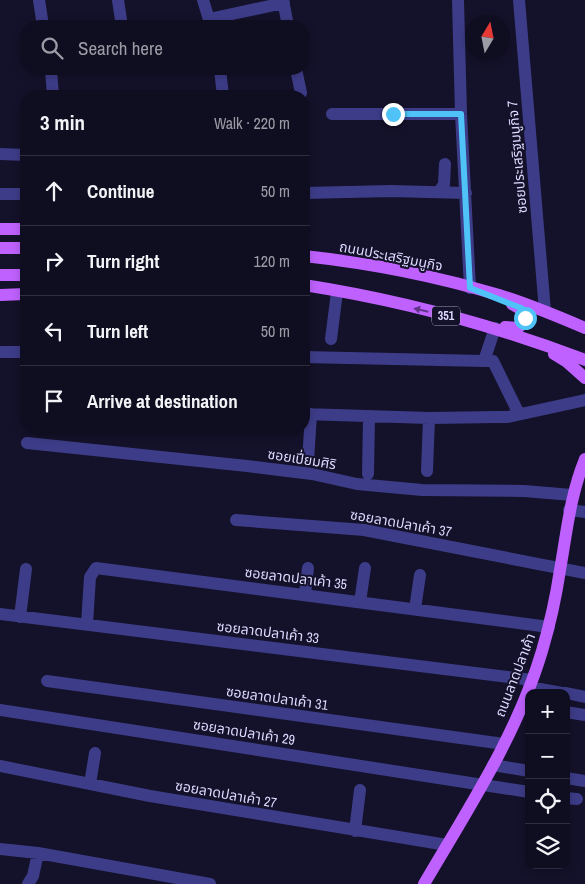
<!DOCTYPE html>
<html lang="en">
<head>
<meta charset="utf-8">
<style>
	body { margin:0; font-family:"Archivo Narrow","Noto Sans Thai",sans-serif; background:#181629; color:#f1f3f6 }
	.controls { position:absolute; right:15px; bottom:15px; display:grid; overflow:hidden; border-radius:10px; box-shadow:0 2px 8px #0003 }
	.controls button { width:45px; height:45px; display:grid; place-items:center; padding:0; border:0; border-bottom:1px solid #2f2d3e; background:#0f0d20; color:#f1f3f6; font:25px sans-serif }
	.compass { position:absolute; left:465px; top:15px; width:45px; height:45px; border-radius:50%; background:#0f0d20; box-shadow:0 2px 8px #0003; rotate:10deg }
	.stop { position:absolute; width:15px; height:15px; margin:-11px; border:4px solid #4fc3f7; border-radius:50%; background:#fff }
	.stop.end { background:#4fc3f7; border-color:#fff; box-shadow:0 1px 5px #0008 }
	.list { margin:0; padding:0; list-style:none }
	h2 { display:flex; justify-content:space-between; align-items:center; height:65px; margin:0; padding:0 20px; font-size:21px }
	h2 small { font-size:16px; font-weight:400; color:#9b9ca5 }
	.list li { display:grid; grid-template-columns:32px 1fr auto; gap:15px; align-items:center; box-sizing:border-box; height:70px; padding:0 20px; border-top:1px solid #2f2d3e }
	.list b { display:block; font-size:19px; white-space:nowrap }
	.list em { font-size:16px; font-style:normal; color:#9b9ca5 }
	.icon { flex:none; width:28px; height:28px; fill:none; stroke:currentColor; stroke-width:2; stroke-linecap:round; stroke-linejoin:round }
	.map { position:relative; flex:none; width:585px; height:884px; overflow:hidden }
	.search { position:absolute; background:#0f0d20; box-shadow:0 2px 8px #0003; left:20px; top:20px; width:290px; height:55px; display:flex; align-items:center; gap:12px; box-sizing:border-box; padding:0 18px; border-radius:20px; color:#9b9ca5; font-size:19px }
	.panel { position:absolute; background:#0f0d20; box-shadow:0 2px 8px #0003; left:20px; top:90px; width:290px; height:345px; border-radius:20px }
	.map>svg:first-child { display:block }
</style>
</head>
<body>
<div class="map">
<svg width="585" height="884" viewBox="0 0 585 884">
	<rect width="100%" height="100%" fill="#14112a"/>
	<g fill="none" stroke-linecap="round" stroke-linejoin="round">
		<!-- minor -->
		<path stroke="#3d3c88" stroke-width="12" d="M 39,0 L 43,26
			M 118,0 L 121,20
			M 203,0 L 211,26
			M 283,0 L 288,26
			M 458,0 L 461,114 L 470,288
			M 519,0 L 545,311
			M 209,19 L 284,3
			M 51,69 L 53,96
			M 220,69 L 223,96
			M 296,69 L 301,93
			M 332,114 L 461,114
			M 0,154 L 26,155
			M 439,192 L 444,184 L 445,164
			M 304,193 L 391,191 L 466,193
			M 0,194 L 26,194
			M 331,339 L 337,292
			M 0,352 L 26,352
			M 304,357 L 484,361 L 495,328
			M 484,361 L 493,361 L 519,414
			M 304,414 L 429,418 L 498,417 L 508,417 L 585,400
			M 27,443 L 247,466 L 312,474 L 357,484 L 422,490 L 524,491 L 572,495
			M 308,461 L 311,414
			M 427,471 L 429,418
			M 368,474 L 369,417
			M 569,510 L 585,512
			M 236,520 L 364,530 L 585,573
			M 305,594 L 308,568
			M 360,602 L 365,568
			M 415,609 L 420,575
			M 0,614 L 532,680
			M 20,617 L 26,569
			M 87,624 L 90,577 L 96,568 L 549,627
			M 47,681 L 504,744
			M 529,687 L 562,693
			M 566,693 L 585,697
			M 0,710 L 529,792
			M 566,712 L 585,715
			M 493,765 L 529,771
			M 0,766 L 150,796 L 447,845
			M 566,778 L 585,781
			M 90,784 L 95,753
			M 566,798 L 577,799
			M 355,831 L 360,790
			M 0,849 L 38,853 L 210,884
			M 28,884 L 33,876 L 38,853"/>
		<!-- major -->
		<path stroke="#bf61fe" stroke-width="12" d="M 0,229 L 26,229
			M 0,248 L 26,248
			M 304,256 C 369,263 436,276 499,295 C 528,304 557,316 585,328
			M 0,275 L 26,275
			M 304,285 C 400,300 494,325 585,360
			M 0,295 L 26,294
			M 505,327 L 518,328 C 524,323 526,318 524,311 L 512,304
			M 554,354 L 567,362 L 585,378
			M 424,884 C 468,809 517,735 542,651 C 550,624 556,597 560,570 C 567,531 570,496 585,459"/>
	</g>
	<!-- one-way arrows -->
	<defs><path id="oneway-solid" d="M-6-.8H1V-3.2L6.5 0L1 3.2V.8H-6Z" transform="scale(1.25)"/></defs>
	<use fill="#613589" href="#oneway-solid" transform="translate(421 310) rotate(-167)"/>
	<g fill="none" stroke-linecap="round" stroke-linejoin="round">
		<!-- route -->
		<path stroke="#4fc3f7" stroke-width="6" d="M 393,114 L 461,114 L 470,288 L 521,308 L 524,310 L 525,318"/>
	</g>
	<g text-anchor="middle" stroke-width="4" stroke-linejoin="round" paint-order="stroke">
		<!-- shield labels -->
		<rect fill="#14112a" stroke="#a19dbf" stroke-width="1" x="432" y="306.5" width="28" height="19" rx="4"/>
		<g font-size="12" font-weight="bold" fill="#ddd9ff">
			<text x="446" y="320">351</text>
		</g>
		<!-- street labels -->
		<g font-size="14" fill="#ddd9ff" stroke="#14112a">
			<text transform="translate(517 157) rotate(-95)" y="5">ซอยประเสริฐมนูกิจ 7</text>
			<text transform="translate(391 256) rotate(11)" y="5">ถนนประเสริฐมนูกิจ</text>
			<text transform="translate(302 459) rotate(9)" y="5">ซอยเปี่ยมศิริ</text>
			<text transform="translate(401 523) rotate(10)" y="5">ซอยลาดปลาเค้า 37</text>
			<text transform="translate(296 578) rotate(7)" y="5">ซอยลาดปลาเค้า 35</text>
			<text transform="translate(268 632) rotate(7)" y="5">ซอยลาดปลาเค้า 33</text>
			<text transform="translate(515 675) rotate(-69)" y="5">ถนนลาดปลาเค้า</text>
			<text transform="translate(277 698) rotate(8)" y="5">ซอยลาดปลาเค้า 31</text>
			<text transform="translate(244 732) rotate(9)" y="5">ซอยลาดปลาเค้า 29</text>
			<text transform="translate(226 794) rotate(10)" y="5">ซอยลาดปลาเค้า 27</text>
		</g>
	</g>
</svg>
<div class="controls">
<button>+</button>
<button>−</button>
<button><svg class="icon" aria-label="locate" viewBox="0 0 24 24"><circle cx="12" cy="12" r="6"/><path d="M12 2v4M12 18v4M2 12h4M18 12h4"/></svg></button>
<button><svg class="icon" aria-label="layers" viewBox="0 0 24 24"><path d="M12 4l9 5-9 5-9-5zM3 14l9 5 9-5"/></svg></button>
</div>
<svg class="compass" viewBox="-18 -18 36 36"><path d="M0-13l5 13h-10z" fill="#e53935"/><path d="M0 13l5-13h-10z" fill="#9b9ca5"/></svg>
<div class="stop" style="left:525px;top:318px"></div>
<div class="stop end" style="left:393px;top:114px"></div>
<div class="search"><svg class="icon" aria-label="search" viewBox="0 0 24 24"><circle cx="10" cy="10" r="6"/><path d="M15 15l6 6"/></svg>Search here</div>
<section class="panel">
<h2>3 min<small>Walk · 220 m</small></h2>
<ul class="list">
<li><svg class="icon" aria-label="ahead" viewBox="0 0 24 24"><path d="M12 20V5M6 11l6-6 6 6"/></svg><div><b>Continue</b></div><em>50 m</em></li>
<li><svg class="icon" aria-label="right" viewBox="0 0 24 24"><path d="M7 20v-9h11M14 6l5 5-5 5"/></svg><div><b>Turn right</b></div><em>120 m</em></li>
<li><svg class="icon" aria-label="left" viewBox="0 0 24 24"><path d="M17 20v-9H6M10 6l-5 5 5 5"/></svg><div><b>Turn left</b></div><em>50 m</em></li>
<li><svg class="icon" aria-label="arrive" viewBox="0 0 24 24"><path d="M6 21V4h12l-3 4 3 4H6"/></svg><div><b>Arrive at destination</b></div></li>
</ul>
</section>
</div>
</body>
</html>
